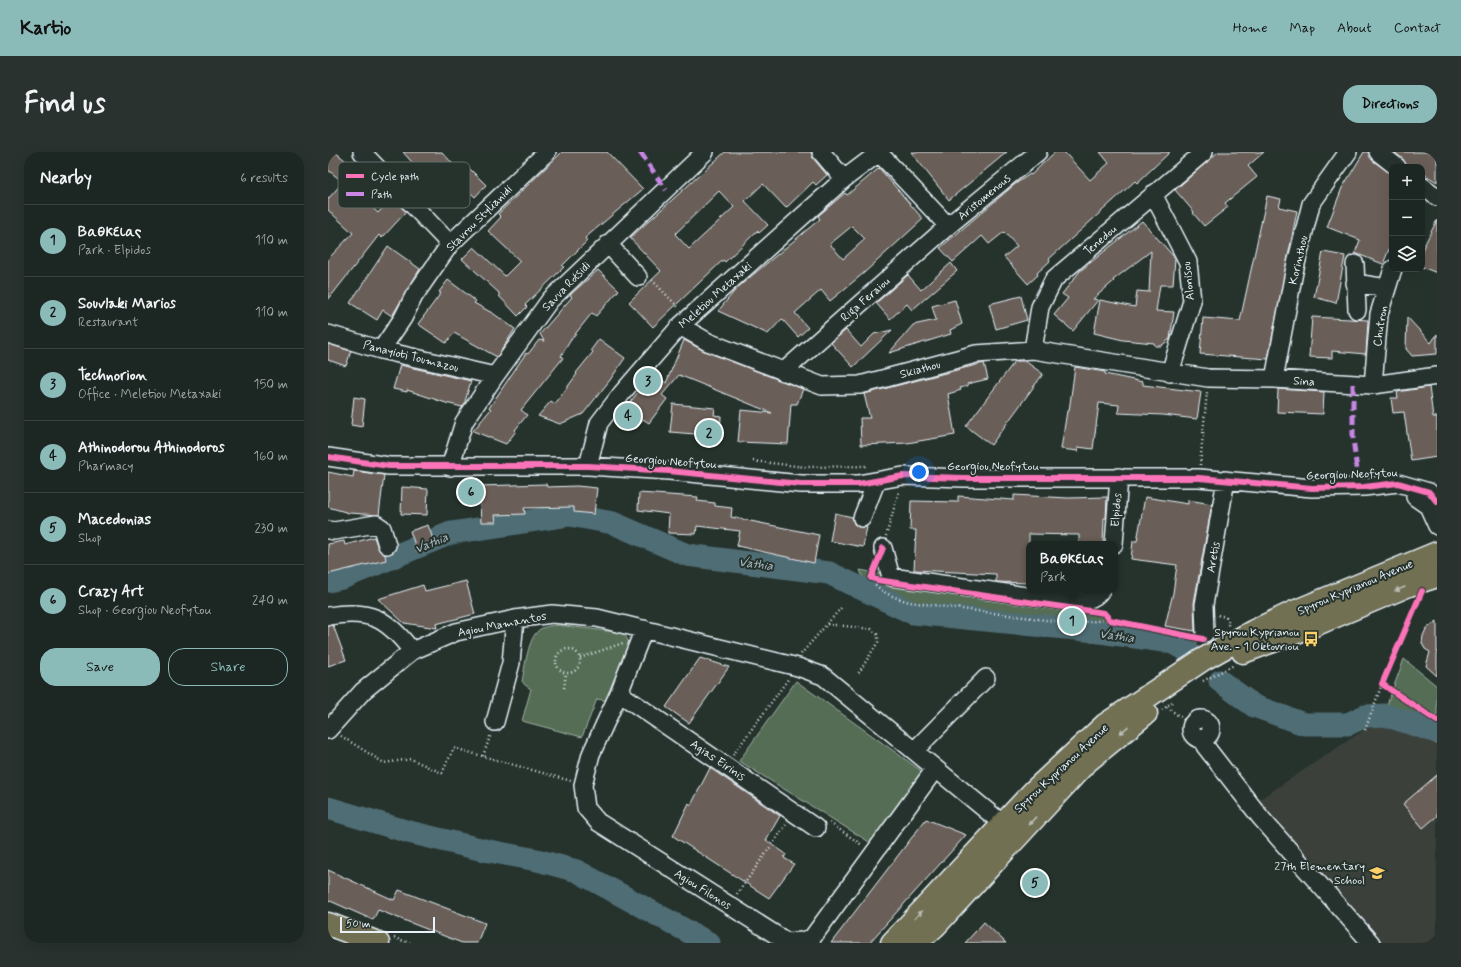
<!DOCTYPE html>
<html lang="en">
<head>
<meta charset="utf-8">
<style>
	body { margin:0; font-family:Mynerve,sans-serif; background:#29322f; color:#f1f3f6 }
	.controls { position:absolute; right:12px; top:12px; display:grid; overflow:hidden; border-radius:8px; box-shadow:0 4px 16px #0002 }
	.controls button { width:36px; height:36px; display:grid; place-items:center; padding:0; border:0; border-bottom:1px solid #3a4340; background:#1c2622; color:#f1f3f6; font:20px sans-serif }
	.scale { position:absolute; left:12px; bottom:10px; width:95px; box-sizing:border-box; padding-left:4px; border:2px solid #e8f1f8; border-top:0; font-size:11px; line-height:14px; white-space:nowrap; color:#e8f1f8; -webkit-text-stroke:3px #26332d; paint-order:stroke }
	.you { position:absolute; left:591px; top:320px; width:14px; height:14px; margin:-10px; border:3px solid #fff; border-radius:50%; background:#1a73e8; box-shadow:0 0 0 6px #1a73e833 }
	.badge { display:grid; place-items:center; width:26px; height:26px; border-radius:50%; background:#8bbbb9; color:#111; font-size:13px; font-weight:700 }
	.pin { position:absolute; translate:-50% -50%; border:2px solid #fff; box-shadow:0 1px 4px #0006 }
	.popup { position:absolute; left:698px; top:389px; width:92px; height:52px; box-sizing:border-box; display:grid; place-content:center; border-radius:8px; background:#1c2622; filter:drop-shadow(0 1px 3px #0005); font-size:13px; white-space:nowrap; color:#a0a5a5 }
	.popup b { font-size:15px; color:#f1f3f6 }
	.popup::after { content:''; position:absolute; left:50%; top:100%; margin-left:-8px; border:8px solid transparent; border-top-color:#1c2622 }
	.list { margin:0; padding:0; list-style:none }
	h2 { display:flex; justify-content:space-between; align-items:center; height:52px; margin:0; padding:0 16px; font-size:17px }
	h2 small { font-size:13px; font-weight:400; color:#a0a5a5 }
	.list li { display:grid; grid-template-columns:26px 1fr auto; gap:12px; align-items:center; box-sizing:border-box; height:72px; padding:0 16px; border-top:1px solid #3a4340 }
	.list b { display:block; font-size:15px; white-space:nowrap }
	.list p { margin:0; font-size:13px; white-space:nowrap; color:#a0a5a5 }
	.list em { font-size:13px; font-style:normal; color:#a0a5a5 }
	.actions { display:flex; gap:8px; padding:12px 16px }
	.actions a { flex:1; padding:9px 0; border:1px solid #8bbbb9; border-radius:16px; text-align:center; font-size:14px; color:#8bbbb9 }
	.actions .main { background:#8bbbb9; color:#111 }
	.icon { flex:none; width:22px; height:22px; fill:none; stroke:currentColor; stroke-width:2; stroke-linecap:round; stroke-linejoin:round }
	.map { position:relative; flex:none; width:1109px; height:791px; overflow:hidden; border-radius:16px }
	header { display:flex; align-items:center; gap:24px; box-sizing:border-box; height:56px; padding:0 20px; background:#8bbbb9; color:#111 }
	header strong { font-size:19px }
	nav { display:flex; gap:22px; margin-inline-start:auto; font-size:14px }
	.intro { display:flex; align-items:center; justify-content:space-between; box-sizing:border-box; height:96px; padding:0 24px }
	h1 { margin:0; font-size:28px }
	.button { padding:10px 18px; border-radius:16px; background:#8bbbb9; color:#111; font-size:14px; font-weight:700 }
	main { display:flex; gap:24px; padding:0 24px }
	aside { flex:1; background:#1c2622; border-radius:16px; box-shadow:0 4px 16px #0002 }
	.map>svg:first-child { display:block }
</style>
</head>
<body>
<header>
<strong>Kartio</strong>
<nav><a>Home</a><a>Map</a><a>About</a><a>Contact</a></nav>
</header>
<div class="intro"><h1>Find us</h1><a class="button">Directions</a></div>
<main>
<aside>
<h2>Nearby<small>6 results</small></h2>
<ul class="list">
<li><span class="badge">1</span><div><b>Βαθκειας</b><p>Park · Elpidos</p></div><em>110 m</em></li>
<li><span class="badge">2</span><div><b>Souvlaki Marios</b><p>Restaurant</p></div><em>110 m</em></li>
<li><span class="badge">3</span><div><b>Technorion</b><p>Office · Meletiou Metaxaki</p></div><em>150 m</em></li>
<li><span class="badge">4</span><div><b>Athinodorou Athinodoros</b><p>Pharmacy</p></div><em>160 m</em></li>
<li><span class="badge">5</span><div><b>Macedonias</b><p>Shop</p></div><em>230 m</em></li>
<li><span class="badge">6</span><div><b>Crazy Art</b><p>Shop · Georgiou Neofytou</p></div><em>240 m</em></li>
</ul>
<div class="actions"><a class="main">Save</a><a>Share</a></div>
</aside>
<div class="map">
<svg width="1109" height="791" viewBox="0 0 1109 791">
	<rect width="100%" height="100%" fill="#26332d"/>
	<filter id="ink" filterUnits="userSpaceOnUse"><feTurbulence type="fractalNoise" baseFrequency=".025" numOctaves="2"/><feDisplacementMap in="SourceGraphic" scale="8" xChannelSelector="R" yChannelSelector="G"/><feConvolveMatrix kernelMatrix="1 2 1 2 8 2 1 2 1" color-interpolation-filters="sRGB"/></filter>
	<g filter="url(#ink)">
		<!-- built -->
		<path fill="#3b403a" d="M 1054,566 L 1109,592 L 1109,791 L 1052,791 L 926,651 Z"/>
		<!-- green -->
		<path fill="#546d54" stroke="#9eafa6" d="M 532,418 L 873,483 L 867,494 L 589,456 L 538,433 Z
			M 229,473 L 296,481 L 303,495 L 281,549 L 269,547 L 254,585 L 194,569 L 203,537 L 197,533 L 194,529 C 197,515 200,486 211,478 C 216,474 223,474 229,473 Z
			M 1076,507 L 1109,534 L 1109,592 L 1054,566 Z
			M 468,529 L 595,620 L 546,693 L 411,609 Z"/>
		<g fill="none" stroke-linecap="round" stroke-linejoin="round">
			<!-- river -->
			<path stroke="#4f6d75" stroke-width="23" d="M 0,429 L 14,426 L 123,381 L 242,363 L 285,371 L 359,403 L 501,421 L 585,461 L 758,478 L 843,490 L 861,500
				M 892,529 L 926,554 L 976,572 L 1020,572 L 1037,564 L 1057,563 L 1109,580
				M 0,656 L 81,680 L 156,698 L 209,708 L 249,719 L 381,791"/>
		</g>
		<!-- building -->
		<path fill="#6b5f58" stroke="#e8f1f8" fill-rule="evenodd" d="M 0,0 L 7,0 L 28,17 L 32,12 L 46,27 L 31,43 L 50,61 L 64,45 L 78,60 L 54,86 L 51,83 L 0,148 L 0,107 L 25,81 L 0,58 L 0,47 L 15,30 L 0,18 Z
			M 75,0 L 114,0 L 124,11 L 103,29 L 91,14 L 89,16 Z
			M 234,0 L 279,0 L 315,37 L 257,86 L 259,89 L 234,114 L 236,115 L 197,153 L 199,155 L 190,164 L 171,144 L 171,141 L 134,107 L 146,95 L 177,124 L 192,109 L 160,79 L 173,65 L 170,62 Z
			M 397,0 L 483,0 L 485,6 L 499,23 L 488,33 L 485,30 L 458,56 L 435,32 L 417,49 L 440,73 L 431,81 L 429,79 L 397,110 L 395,108 L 325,175 L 301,150 L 333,119 L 302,86 ZM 391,39 L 406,55 L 361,97 L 347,82 Z
			M 583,0 L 679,0 L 621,48 Z
			M 727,0 L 736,0 L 762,28 L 781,11 L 772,0 L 842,0 L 809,31 L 807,29 L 721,107 L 722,109 L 709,121 L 710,123 L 700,132 L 676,105 L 689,94 L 676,80 L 661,92 L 654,84 L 625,110 L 612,96 L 686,33 L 702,22 L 703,23 Z
			M 890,0 L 936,0 L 920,14 L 929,25 L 897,51 L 900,55 L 876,74 L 865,61 L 866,60 L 847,38 Z
			M 1036,0 L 1040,0 L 1044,8 L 1064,23 L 1064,96 L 1062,95 L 1055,112 L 1027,101 L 1032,88 L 999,75 L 1014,36 Z
			M 1066,0 L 1109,0 L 1109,30 L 1094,21 L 1094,15 L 1079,15 L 1075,7 Z
			M 138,13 L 158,33 L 147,45 L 126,25 Z
			M 551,16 L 595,67 L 537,120 L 502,149 L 493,138 L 467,161 L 480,176 L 470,185 L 454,167 L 440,182 L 390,159 L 409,136 L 492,67 L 490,64 L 517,41 L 519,43 ZM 524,74 L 537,87 L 515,107 L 502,92 Z
			M 939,44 L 953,47 L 951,55 L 969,59 L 940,207 L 872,202 L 875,166 L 912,169 Z
			M 1109,68 L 1109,121 L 1094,115 L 1094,98 Z
			M 814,69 L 847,106 L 845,133 L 832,133 L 828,159 L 846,160 L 842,187 L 833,194 L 827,194 L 826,191 L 795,188 L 766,181 L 772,148 L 807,155 L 809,139 L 821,140 L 823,99 L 785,128 L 786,129 L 765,147 L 770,148 L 745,179 L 726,163 L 740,146 L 734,142 L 752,119 Z
			M 60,94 L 92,117 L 64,164 L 55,158 L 49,168 L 22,151 Z
			M 995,100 L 1017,104 L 1008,151 L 986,145 Z
			M 623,111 L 629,119 L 584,158 L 579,152 L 562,167 L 548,151 L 580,123 L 593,138 Z
			M 270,118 L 291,138 L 268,164 L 264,161 L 244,186 L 233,204 L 235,206 L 193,258 L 199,263 L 187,278 L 188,279 L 178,292 L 145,279 L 163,257 L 161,256 L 198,201 L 200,202 L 211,188 L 216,189 L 212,182 L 244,145 L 242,143 Z
			M 120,128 L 148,149 L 146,151 L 166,162 L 187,177 L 169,205 L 126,181 L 118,191 L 90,172 L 113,141 L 111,140 Z
			M 693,144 L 699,168 L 668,177 L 661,152 Z
			M 627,148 L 634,172 L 622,178 L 623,182 L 561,201 L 585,173 L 608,168 L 604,154 Z
			M 984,165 L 1040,168 L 1038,202 L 1004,199 L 1004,206 L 981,205 Z
			M 1079,165 L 1103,191 L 1109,182 L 1109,202 L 1084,204 L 1078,197 Z
			M 518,178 L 533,195 L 546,182 L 564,178 L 525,215 L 503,191 Z
			M 271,187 L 297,206 L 282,228 L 255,262 L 232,272 L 210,264 L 223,249 L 227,252 L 249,222 L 248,221 L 265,200 L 263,198 Z
			M 356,188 L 376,199 L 475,237 L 469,252 L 463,252 L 460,292 L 410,290 L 413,258 L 444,261 L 351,223 L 334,243 L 339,247 L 321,271 L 315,267 L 308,276 L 292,263 L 325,221 L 338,231 Z
			M 0,192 L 23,199 L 18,214 L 0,208 Z
			M 687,209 L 697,209 L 715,222 L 663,293 L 638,274 Z
			M 656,211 L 660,227 L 639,232 L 640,234 L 632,236 L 633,238 L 620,242 L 627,283 L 579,291 L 533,293 L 532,266 L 542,266 L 536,242 Z
			M 72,213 L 143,229 L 136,253 L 134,255 L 118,251 L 79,238 L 79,240 L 65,237 Z
			M 747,215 L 777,220 L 777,222 L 815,230 L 815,233 L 873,240 L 869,267 L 835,263 L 790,261 L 791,253 L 771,251 L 765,297 L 750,295 L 750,299 L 733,297 L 739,259 L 741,259 Z
			M 1101,235 L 1105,265 L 1109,265 L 1109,305 L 1083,309 L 1076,260 L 1065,261 L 1063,246 L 1070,246 L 1069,240 Z
			M 950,237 L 996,240 L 995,262 L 949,260 Z
			M 26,245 L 37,247 L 34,275 L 23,273 Z
			M 345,252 L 387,256 L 386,263 L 393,264 L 392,284 L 342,280 Z
			M 26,319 L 56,323 L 51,363 L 21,361 L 0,355 L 0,320 L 25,325 Z
			M 218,332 L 219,335 L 249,334 L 269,336 L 266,362 L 246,360 L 246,355 L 196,356 L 197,362 L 167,363 L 168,370 L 153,370 L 151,334 Z
			M 74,335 L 100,337 L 99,363 L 73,362 Z
			M 311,341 L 370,345 L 369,349 L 387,351 L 387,354 L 404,356 L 403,365 L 491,383 L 486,411 L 409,394 L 412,379 L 369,374 L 368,382 L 340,381 L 341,362 L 310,358 Z
			M 686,343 L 740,346 L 779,345 L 778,366 L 776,366 L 775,392 L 751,392 L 751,383 L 701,382 L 701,431 L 668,430 L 668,422 L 586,418 L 588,378 L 582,378 L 583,349 L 630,350 L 630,344 L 686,348 Z
			M 817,345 L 860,352 L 860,348 L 884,352 L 866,451 L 867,479 L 837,474 L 845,441 L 849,413 L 803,407 L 805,389 L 809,389 Z
			M 507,361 L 524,365 L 526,372 L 530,375 L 539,375 L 535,395 L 502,389 Z
			M 100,373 L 107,393 L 89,399 L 82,379 Z
			M 46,385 L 50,396 L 57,403 L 58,408 L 0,422 L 0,392 L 16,389 L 17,393 Z
			M 138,429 L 147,462 L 108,472 L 109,476 L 76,471 L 50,447 L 95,433 L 97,439 Z
			M 1109,469 L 1109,524 L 1098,514 L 1102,500 L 1097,497 L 1094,491 L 1095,484 L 1098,477 Z
			M 5,473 L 18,508 L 0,514 L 0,474 Z
			M 372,506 L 401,515 L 361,571 L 338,555 Z
			M 382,616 L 452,664 L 438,688 L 458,702 L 456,706 L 466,712 L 441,746 L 345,684 L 361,651 L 363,653 Z
			M 1109,623 L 1109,664 L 1095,676 L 1075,652 Z
			M 598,667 L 638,683 L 541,791 L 503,791 Z
			M 0,718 L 66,748 L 71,738 L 157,771 L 149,791 L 134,791 L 50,758 L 45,768 L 0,748 Z
			M 656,770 L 678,791 L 637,791 Z"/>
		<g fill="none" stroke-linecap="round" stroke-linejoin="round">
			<!-- minor casing -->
			<g stroke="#e8f1f8" stroke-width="20">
				<path id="minor" d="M 34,0 L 122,92
					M 493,0 L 516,27
					M 1050,0 L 1069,15
					M 551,1 L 620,74
					M 1094,34 L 1109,45
					M 825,42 L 860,110 L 864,149 L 842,221
					M 280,92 L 310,125
					M 1027,112 L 1029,158
					M 1027,131 L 1059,136
					M 352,174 L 380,190 L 494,234 L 532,233 L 648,202 L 705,198 L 880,226 L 946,227 L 1045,233 L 1109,224
					M 0,182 L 53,198 L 167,224
					M 53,198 L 75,166 L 86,144 L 122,92 L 219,0
					M 705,198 L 712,155 L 726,127 L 876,0
					M 455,220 L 620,74 L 710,0
					M 946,227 L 966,120 L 983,52 L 1020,0
					M 1045,233 L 1051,162 L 1065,117
					M 0,305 L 61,314 L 260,314 L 341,319 L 473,332 L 530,332 L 575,324 L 635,326 L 871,326 L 984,336 L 1036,335 L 1070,331 L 1101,340 L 1109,350
					M 260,314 L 271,271 L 294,241 L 352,174 L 516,27 L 552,0
					M 122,315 L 136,270 L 167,224 L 222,148 L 377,0
					M 1087,345 L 1100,354 L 1109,374
					M 534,366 L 548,330
					M 0,378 L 6,379 L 48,372 L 54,376 L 59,393
					M 786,392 L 791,325
					M 555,396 L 563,425 L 735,449 C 748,449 765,451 773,438
					M 0,464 C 42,457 59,466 84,499
					M 316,477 L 291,541 L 263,602 L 255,633 L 258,656 L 270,670 L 459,790 L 474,789 L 484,786 L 607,617
					M 877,481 L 876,453 L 898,328
					M 291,541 L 488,676
					M863 577a10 10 0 1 1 20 0a10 10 0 1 1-20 0Z
					M 167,570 L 183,511 L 187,467
					M 0,578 L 35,539 L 84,499 L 128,480 L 187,467 L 224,462 L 269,466 L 470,515 L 495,524 L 675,672
					M 875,586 L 877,594 L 933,666 L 1043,791
					M 587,598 L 658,526"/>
			</g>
			<!-- major casing -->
			<g stroke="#e8f1f8" stroke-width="25">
				<path id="major" d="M 915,500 L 972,479 L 1081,433 L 1109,424
					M 0,772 L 50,791
					M 564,791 L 706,639 L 777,573 L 874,508 L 926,479 L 966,460 L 1109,401
					M 588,791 L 607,774 L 757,611 L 818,561"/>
			</g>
			<!-- path -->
			<path stroke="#e8f1f8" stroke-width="2.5" stroke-dasharray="1 3" stroke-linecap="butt" d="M 324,128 L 351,156
				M 425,309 L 477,315 L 539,314
				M 872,313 L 879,240
				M 558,384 L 571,339
				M 543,426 C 551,441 566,445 581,450 L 741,471 L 782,468
				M 890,463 L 898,465 L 900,468 L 900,474
				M 499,472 L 543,477 L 550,483 L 550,490 L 530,522
				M228 509a12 12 0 1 1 24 0a12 12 0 1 1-24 0Z
				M 473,502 L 513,456
				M 252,506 L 295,491
				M 875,529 L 906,513
				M 236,536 L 238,521
				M 839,555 L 864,574
				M 834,558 L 844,550
				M 1037,578 L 1054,532
				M 13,584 L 56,611 L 83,607 L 114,621 L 126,596 L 243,629
				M 405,603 L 461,526
				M 155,604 L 163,582
				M 502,671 L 534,693
				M 409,742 L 458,673
				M 66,786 L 82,791"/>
			<!-- minor -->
			<use href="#minor" stroke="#26332d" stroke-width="17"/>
			<!-- major -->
			<use href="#major" stroke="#726f52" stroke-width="22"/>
			<!-- quiet -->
			<path stroke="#c787e3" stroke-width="5" stroke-dasharray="10 5" stroke-linecap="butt" d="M 312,0 L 338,38
				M 1025,232 L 1025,286 L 1030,327"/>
			<!-- cycleway casing -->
			<g stroke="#26332d" stroke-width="8">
				<path id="cycleway" d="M 0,305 L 61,314 L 260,314 L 341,319 L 473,332 L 530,332 L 575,324 L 635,326 L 871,326 L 984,336 L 1036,335 L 1070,331 L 1101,340 L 1109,350
					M 555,396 L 543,426 L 549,428 L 776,461 L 782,468 L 875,487
					M 1094,439 L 1054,532 L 1109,569"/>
			</g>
			<!-- cycleway -->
			<use href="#cycleway" stroke="#fb73b8" stroke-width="6"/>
		</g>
		<!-- one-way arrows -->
		<defs><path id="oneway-solid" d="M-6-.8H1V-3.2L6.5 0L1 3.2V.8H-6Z"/></defs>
		<g fill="#b9bdb6">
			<use href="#oneway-solid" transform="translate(1072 437) rotate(157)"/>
			<use href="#oneway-solid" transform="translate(796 578) rotate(139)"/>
			<use href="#oneway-solid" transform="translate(704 669) rotate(133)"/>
			<use href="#oneway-solid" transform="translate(590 763) rotate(-47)"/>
		</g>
	</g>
	<!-- icons -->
	<defs>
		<g id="bus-bare" transform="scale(1.2)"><path d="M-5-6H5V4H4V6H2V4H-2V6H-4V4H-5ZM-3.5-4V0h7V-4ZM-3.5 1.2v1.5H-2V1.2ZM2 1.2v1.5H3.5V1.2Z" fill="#ffd166" stroke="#26332d" stroke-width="2.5" paint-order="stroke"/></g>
		<g id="school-bare" transform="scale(1.2)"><path d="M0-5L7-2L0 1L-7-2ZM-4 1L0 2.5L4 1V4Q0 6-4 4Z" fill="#ffd166" stroke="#26332d" stroke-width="2.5" paint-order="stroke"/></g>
	</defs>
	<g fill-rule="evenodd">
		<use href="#bus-bare" x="983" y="487"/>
		<use href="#school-bare" x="1049" y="721"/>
	</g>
	<g text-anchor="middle" stroke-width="4" stroke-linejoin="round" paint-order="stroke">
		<!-- street labels -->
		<g font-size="12" fill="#e8f1f8" stroke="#26332d">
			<text transform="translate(656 45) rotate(-40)" y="4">Aristomenous</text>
			<text transform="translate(151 66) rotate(-45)" y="4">Stavrou Stylianidi</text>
			<text transform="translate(772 88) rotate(-41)" y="4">Tenedou</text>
			<text transform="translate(970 108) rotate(-77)" y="4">Korinthou</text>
			<text transform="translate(860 129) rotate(-96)" y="4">Alonisou</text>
			<text transform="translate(238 134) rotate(-46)" y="4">Savva Rotsidi</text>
			<text transform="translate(387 143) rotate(-42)" y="4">Meletiou Metaxaki</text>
			<text transform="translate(537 147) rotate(-41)" y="4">Riga Feraiou</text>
			<text transform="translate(1052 174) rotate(-81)" y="4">Chutron</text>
			<text transform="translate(83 204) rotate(14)" y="4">Panayioti Toumazou</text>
			<text transform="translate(592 217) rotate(-15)" y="4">Skiathou</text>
			<text transform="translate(976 229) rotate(4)" y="4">Sina</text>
			<text transform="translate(343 309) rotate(4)" y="4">Georgiou Neofytou</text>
			<text x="665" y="318">Georgiou Neofytou</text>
			<text transform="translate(1024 322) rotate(-2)" y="4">Georgiou Neofytou</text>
			<text transform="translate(788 358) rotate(-86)" y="4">Elpidos</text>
			<text transform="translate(885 405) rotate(-80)" y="4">Aretis</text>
			<text transform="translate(1027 435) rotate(-23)" y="4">Spyrou Kyprianou Avenue</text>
			<text transform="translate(174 472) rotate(-11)" y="4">Agiou Mamantos</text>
			<text transform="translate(390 608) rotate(34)" y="4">Agias Eirinis</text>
			<text transform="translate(733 616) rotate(-43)" y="4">Spyrou Kyprianou Avenue</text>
			<text transform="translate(375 737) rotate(32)" y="4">Agiou Filonos</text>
		</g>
		<!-- poi labels -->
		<g font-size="12" fill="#e8f1f8" stroke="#26332d" text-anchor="end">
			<text x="971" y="484">Spyrou Kyprianou<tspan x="971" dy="14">Ave. - 1 Oktovriou</tspan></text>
			<text x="1037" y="718">27th Elementary<tspan x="1037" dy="14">School</tspan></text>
		</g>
		<!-- water labels -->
		<g font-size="13" font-style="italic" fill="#abbcc4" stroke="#26332d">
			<text transform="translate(103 390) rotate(-22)" y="5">Vathia</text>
			<text transform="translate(428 411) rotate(7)" y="5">Vathia</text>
			<text transform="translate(789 483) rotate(8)" y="5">Vathia</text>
		</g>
	</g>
	<!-- legend -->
	<rect x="10" y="10" width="132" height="46" rx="6" fill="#26332d" stroke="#606c6a" stroke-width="1"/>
	<rect x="18" y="22" width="18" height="4" fill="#fb73b8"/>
	<rect x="18" y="40" width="18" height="4" fill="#c787e3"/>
	<g font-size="11" fill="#e8f1f8">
		<text x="43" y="28">Cycle path</text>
		<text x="43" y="46">Path</text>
	</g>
</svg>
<div class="controls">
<button>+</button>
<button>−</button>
<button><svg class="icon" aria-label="layers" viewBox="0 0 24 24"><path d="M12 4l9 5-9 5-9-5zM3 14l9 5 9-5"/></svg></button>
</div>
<div class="scale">50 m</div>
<div class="you"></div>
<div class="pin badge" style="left:744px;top:469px">1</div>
<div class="popup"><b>Βαθκειας</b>Park</div>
<div class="pin badge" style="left:381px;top:281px">2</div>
<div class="pin badge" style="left:320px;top:229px">3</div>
<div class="pin badge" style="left:300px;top:264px">4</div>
<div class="pin badge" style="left:707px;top:731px">5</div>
<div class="pin badge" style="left:143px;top:340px">6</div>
</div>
</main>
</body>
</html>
